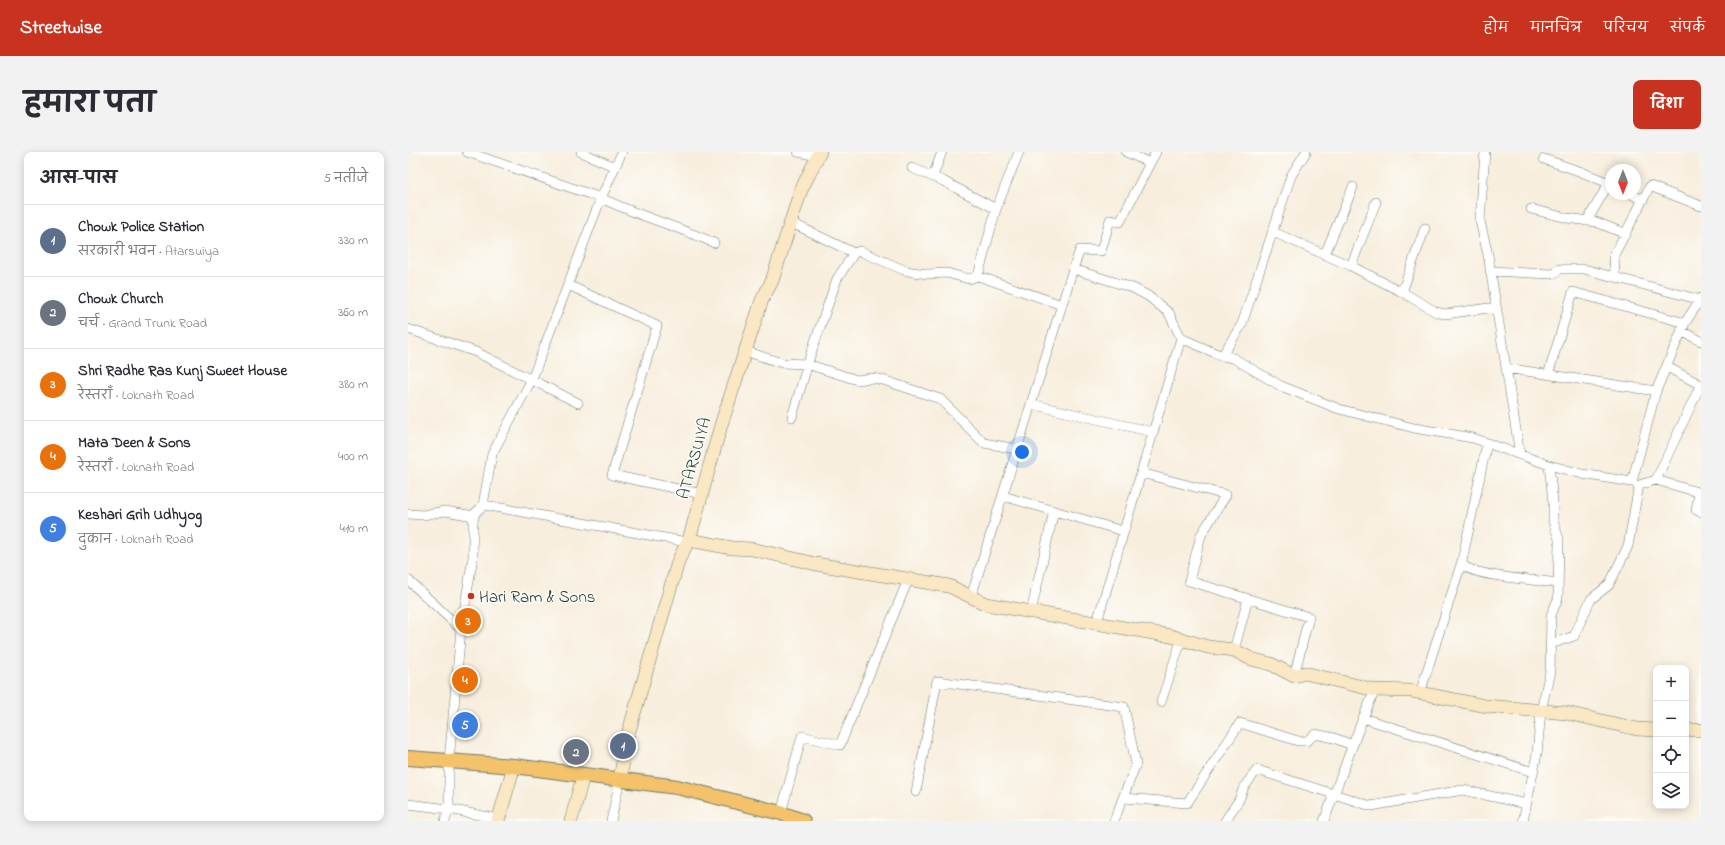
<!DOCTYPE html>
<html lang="hi">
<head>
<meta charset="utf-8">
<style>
	body { margin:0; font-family:"Indie Flower","Playpen Sans Deva",sans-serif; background:#f2f2f3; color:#2b2b33 }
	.controls { position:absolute; right:12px; bottom:12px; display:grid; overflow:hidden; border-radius:8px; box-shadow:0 2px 10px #0003 }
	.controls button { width:36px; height:36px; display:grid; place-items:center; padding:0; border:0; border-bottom:1px solid #e1e1e2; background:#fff; color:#2b2b33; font:20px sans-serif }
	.compass { position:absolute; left:1197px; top:12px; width:36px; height:36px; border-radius:50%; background:#fff; box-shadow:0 2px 10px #0003; rotate:180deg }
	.you { position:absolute; left:614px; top:300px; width:14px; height:14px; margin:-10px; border:3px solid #fff; border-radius:50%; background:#1a73e8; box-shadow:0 0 0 6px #1a73e833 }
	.badge { display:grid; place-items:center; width:26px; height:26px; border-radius:50%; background:#c8321e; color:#fff; font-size:13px; font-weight:700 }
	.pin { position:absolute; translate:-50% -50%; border:2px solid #fff; box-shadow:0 1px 4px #0006 }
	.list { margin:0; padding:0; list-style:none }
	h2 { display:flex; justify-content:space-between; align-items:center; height:52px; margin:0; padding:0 16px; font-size:17px }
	h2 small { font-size:13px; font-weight:400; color:#7c7c81 }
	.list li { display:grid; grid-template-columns:26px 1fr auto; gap:12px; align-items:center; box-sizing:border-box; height:72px; padding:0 16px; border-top:1px solid #e1e1e2 }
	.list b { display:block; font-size:15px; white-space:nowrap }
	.list p { margin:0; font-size:13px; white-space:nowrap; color:#7c7c81 }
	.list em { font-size:13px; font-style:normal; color:#7c7c81 }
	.icon { flex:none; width:22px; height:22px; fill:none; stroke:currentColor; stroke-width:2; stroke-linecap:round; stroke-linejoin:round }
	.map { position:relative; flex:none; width:1293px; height:669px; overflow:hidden; border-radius:8px }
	header { display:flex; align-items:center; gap:24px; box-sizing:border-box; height:56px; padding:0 20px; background:#c8321e; color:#fff }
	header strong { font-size:19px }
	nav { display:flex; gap:22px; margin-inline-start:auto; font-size:14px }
	.intro { display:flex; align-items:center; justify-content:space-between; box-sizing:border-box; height:96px; padding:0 24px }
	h1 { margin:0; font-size:28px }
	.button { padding:10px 18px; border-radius:8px; background:#c8321e; color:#fff; font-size:14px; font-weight:700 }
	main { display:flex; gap:24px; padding:0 24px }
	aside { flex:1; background:#fff; border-radius:8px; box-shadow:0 2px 10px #0003 }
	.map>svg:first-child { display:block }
</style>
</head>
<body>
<header>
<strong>Streetwise</strong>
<nav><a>होम</a><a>मानचित्र</a><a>परिचय</a><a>संपर्क</a></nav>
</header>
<div class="intro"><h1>हमारा पता</h1><a class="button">दिशा</a></div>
<main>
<aside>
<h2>आस-पास<small>5 नतीजे</small></h2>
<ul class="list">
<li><span class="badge" style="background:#5c6f8a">1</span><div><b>Chowk Police Station</b><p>सरकारी भवन · Atarsuiya</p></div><em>330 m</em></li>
<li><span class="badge" style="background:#6b7280">2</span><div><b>Chowk Church</b><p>चर्च · Grand Trunk Road</p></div><em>360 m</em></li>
<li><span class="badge" style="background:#e8710a">3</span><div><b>Shri Radhe Ras Kunj Sweet House</b><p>रेस्तराँ · Loknath Road</p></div><em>380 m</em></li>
<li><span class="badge" style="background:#e8710a">4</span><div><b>Mata Deen &amp; Sons</b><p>रेस्तराँ · Loknath Road</p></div><em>400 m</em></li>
<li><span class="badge" style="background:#3f7fe0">5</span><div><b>Keshari Grih Udhyog</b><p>दुकान · Loknath Road</p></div><em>410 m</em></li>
</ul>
</aside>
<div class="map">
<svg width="1293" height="669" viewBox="0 0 1293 669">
	<rect width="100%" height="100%" fill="#fdfcf7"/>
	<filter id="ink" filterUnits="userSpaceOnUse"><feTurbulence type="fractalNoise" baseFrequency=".025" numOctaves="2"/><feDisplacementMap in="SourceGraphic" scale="8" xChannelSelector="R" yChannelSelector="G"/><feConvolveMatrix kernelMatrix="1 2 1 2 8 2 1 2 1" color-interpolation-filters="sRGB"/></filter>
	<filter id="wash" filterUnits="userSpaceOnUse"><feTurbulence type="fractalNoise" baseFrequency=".012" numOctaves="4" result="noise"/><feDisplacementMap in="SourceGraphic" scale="16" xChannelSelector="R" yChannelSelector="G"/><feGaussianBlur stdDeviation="0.9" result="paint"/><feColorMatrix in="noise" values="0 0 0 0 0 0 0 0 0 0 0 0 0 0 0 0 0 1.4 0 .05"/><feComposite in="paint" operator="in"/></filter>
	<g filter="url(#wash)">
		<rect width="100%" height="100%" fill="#f7eedd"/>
	</g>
	<g filter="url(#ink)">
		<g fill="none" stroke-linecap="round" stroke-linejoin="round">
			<!-- street casing -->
			<g stroke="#6b7b6f" stroke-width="10">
				<path id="street" d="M 59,0 L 193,46 L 214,0
					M 173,0 L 207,15
					M 390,0 L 410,4
					M 718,0 L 742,11 L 748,0
					M 1077,0 L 1072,69 L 1080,103 L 1112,303
					M 1136,7 L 1171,19 L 1203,32
					M 504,16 L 535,29 L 588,57 L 570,124
					M 525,24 L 534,0
					M 1223,42 L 1235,48
					M 588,57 L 611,0
					M 1123,57 L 1159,66 L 1188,70 L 1218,82
					M 1179,69 L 1201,31
					M 382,70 L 446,101 L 452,99 L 496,118 L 504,120 L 520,122 L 539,121 L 561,127 L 570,124 L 654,153
					M 865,80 L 943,114 L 994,140 L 1028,160 L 1037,162 L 1088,155
					M 917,102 L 945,35
					M 943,114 L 968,50
					M 665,117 L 725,136 L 740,144 L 761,161 L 773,186 L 814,204 L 825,206 L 873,234 L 931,257 L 1006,276 L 1065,286 L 1141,313 L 1174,322 L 1224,330 L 1248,239 L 1277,171 L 1293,146
					M 1082,119 L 1145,122 L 1152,117 L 1176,117 L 1293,148
					M 1207,125 L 1206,103 L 1242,34 L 1293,54
					M 160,133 L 249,174 L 204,323 L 294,342
					M 994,140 L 1017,76
					M 0,177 L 68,200 L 170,251
					M 1273,179 L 1293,189
					M 337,199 L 374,211 L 399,212 L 449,228 L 464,226 L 475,228 L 532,247 L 576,291 L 609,297
					M 814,204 L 834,172 L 883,24 L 898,0
					M 1259,215 L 1293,233
					M 1098,216 L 1248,239
					M 1140,223 L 1165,140 L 1277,171
					M 623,252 L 745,280
					M 384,265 L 403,201 L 429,127 L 446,101
					M 1079,291 L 1054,409 L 1055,413 C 1068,425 1130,428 1150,431
					M 733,321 L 818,343 L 793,383 L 781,429 L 901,465 L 886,524
					M 1248,328 L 1293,341
					M 1291,341 L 1288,358 L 1293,360
					M 595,344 L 715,379
					M 75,353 L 84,302 L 124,227 L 193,46 C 230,64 269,74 306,91
					M 0,362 L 15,363 L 37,359 L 66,364
					M 0,428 L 53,477
					M 563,445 L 665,117 L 672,98 L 693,99 L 702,68 L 712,70 L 742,11
					M 623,460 L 646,359
					M 689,470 L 773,186
					M 1143,492 L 1166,484 L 1183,447 L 1201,433 L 1220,394 L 1231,333 L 1248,328 L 1293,232
					M 826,498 L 840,447
					M 1012,541 L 1054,409
					M 753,550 L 774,486
					M 955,566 L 1125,620
					M 508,640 L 529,529 L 716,555 L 728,612 L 706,669
					M 926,642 L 963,654 L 1055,638 L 1118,652
					M 716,646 L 779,651 L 832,571 L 890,589 L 899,589 L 907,582 L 926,586 L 944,593
					M 0,652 L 41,657 L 90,667
					M 373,661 L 394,584 L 432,593 L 500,428
					M 37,669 L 41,657 L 41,609 L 53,477 L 65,405 L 65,369 L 67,361 L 76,353 L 279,390
					M 203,669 L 212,627
					M 817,669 L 831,648 L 836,635 L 849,618 L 916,639 L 922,641 L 924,646
					M 916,669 L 955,566 L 967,538
					M 1115,669 L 1129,602 L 1133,559 L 1142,519 L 1143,463 L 1150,447 L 1151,387 L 1145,369 L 1145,350 L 1141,313"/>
			</g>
			<!-- secondary casing -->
			<g stroke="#6b7b6f" stroke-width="14">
				<path id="secondary" d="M 281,388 L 324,396 L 344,397 L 408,412 L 541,434 L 578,452 L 763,484 L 800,495 L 826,498 L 843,507 L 863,512 L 886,524 L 897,521 L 967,538 L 1003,539 L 1078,554 L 1159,561 L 1229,577 L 1248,578
					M 1278,578 L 1293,578
					M 212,627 L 219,586 L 262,437 L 271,407 L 281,388 L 313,273 L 354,148 L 364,129 L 393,38 L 412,0
					M 90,669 L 106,614
					M 163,669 L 175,624"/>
			</g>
			<!-- primary casing -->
			<g stroke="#6b7b6f" stroke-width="16">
				<path id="primary" d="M 0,606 L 106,614 L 269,635 L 373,661 L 395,669"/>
			</g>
			<!-- street -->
			<use href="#street" stroke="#fff" stroke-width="9"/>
			<!-- secondary -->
			<use href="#secondary" stroke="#fae7c3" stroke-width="13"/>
			<!-- primary -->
			<use href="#primary" stroke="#f3c26a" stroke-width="14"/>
		</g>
	</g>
	<!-- markers -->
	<circle fill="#c8321e" stroke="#fdfcf7" stroke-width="1.5" cx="63" cy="444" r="4"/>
	<g text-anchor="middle" stroke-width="3" stroke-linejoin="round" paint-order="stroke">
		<!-- street labels -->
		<g font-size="17" fill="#1f3d34" stroke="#fdfcf7">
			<text transform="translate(285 306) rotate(-74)" y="6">ATARSUIYA</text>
		</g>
		<!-- poi labels -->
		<g font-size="17" fill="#1f3d34" stroke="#fdfcf7" text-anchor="start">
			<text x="71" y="450">Hari Ram &amp; Sons</text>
		</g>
	</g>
</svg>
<div class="controls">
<button>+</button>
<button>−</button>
<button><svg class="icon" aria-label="locate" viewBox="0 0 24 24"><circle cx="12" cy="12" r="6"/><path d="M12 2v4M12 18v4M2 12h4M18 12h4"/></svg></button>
<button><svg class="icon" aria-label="layers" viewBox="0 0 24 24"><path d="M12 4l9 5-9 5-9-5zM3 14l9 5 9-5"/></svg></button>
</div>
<svg class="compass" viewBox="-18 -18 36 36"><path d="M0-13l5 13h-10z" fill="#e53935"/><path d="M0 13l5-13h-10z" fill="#7c7c81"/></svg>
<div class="you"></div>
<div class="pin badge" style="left:215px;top:594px;background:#5c6f8a">1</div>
<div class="pin badge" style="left:168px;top:600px;background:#6b7280">2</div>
<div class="pin badge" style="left:60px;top:469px;background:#e8710a">3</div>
<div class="pin badge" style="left:57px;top:528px;background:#e8710a">4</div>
<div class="pin badge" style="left:57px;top:573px;background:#3f7fe0">5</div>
</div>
</main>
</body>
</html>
